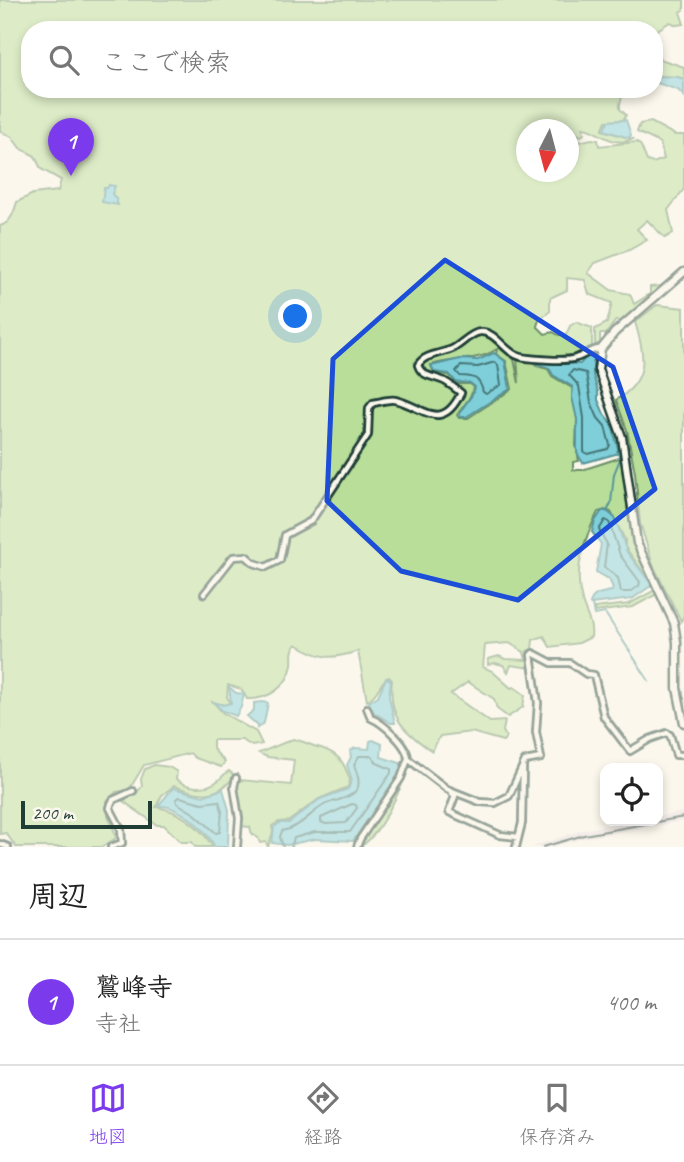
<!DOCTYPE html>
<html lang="ja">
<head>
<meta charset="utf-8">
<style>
	body { margin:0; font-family:Caveat,"Klee One",sans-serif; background:#f6f6f6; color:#222 }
	.controls { position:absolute; right:21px; bottom:21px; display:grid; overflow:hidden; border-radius:14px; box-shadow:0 4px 10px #0003 }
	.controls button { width:63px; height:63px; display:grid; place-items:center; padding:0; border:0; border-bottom:2px solid #e0e0e0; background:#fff; color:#222; font:35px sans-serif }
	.compass { position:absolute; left:516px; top:119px; width:63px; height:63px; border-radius:50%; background:#fff; box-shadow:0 4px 10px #0003; rotate:186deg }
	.scale { position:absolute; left:21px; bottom:18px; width:131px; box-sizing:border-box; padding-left:7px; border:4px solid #1f3d34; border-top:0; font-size:19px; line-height:24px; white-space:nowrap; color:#1f3d34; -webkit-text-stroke:5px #fbf7ec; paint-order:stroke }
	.you { position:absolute; left:296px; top:317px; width:24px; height:24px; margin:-18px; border:5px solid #fff; border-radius:50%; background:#1a73e8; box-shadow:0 0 0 10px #1a73e833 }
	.badge { display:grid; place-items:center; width:46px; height:46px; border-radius:50%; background:#7c3aed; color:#fff; font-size:23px; font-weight:700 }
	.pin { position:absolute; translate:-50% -58px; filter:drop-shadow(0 2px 4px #0008) }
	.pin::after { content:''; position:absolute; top:37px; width:24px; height:21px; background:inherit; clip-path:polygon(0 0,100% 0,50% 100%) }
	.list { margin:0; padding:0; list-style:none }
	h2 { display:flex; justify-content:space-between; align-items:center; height:91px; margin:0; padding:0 28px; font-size:30px }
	h2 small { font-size:23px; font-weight:400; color:#767676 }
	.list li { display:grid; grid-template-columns:46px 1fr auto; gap:21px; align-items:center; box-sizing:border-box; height:126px; padding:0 28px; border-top:2px solid #e0e0e0 }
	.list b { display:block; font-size:26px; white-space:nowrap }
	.list p { margin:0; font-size:23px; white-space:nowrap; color:#767676 }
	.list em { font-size:23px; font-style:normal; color:#767676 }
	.icon { flex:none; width:38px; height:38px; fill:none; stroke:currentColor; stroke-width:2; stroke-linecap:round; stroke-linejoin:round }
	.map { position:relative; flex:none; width:684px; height:847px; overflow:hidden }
	.search { position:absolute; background:#fff; box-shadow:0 4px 10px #0003; left:21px; right:21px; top:21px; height:77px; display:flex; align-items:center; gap:18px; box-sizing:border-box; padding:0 24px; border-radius:28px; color:#767676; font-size:26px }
	.sheet { height:217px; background:#fff }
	nav { display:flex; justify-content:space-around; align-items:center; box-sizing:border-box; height:98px; border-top:2px solid #e0e0e0; background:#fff; font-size:19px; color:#767676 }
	nav a { display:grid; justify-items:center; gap:4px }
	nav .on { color:#7c3aed }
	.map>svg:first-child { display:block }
</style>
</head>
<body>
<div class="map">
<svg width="684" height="847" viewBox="0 0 684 847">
	<rect width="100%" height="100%" fill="#fbf7ec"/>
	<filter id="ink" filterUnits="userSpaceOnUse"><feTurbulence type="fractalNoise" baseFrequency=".0143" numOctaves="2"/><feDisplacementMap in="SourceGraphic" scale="14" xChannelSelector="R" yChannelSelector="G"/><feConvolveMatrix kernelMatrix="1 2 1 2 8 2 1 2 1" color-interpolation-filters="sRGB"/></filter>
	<g filter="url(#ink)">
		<!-- built -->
		<path fill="#eadfe5" d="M 684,812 L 684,821 L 584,838 L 550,847 L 532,847 L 582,830 L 631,821 L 658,821 L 658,816 Z"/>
		<!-- green -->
		<path fill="#b8de9a" stroke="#6c8e67" stroke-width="2" fill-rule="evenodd" d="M 0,0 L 684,0 L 684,10 L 680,12 L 684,24 L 677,25 L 670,22 L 654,32 L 654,30 L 30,30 L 30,89 L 624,89 L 620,104 L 620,109 L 626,115 L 623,120 L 606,121 L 602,130 L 633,139 C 612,149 598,129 583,128 L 584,134 L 581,136 L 576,133 L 580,142 L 591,139 L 598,140 L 599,146 L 637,142 L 641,146 L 647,161 L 653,163 L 664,159 L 660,143 L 637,132 L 640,124 L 651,122 L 675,135 L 684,135 L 684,189 L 668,210 L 673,233 L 665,238 L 647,220 L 637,229 L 647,240 L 629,250 L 595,263 L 588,273 L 611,290 L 630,294 L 634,304 L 650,294 L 650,287 L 663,286 L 621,322 L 616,320 L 606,334 L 600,334 L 600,343 L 595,345 L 595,329 L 607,323 L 612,303 L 589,294 L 585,280 L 567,278 L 567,290 L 550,298 L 550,311 L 539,320 L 537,326 L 545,334 L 553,332 L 559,335 L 566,335 L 570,326 L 576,322 L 592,328 L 592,347 L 569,357 L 518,354 L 504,344 L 499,348 L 514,359 L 519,383 L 517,359 L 534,361 L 536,366 L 548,369 L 552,376 L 572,388 L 577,419 L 576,445 L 579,461 L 573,462 L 573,470 L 582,470 L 619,458 L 621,460 L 632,541 L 649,580 L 625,547 L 625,540 L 611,512 L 605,510 L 598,512 C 584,540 573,569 582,601 C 585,613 593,623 591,637 L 579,643 L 550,647 L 544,636 L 533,640 L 532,649 L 527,651 L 531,668 L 511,665 L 508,672 L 503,665 L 495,663 L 488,665 L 488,659 L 499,656 L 505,659 L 526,660 L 524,652 L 509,643 L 485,645 L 483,667 L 492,671 L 511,688 L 514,687 L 525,695 L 523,707 L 508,717 L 497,709 L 494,699 L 468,682 L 451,694 L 490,722 L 505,721 L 503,731 L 506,737 L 503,741 L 471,732 L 440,736 L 432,751 C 403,731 388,717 392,680 L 389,677 C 380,680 380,693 367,701 L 358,651 C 331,660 321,659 296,644 C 290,652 293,657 292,665 C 288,687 268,700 247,699 L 241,689 L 228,685 L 227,697 L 230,702 L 225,705 L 213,702 L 223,713 L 256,732 L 262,744 L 252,746 L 242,740 L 213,740 L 213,749 L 225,762 L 221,767 L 195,758 L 190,753 L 144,765 L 129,790 L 116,792 L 106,802 C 105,815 114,825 116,838 L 102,847 L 16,847 L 6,833 L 0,834 L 0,226 C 11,223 14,212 17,202 L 33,194 L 58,191 L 61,180 L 41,169 L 35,156 L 20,148 L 12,137 L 0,131 ZM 526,130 L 568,130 L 568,172 L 526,172 ZM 497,349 L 496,354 L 506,361 L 512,389 L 468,418 L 459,418 L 457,415 C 462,407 473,396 474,387 L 470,384 L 458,384 L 449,375 L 434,373 L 431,365 C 455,357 475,363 497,349 Z
			M 654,57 L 684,67 L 684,79 L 678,77 L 654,76 Z
			M 657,305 L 684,308 L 684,616 L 681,621 L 653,565 L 640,523 L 635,473 L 627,430 L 616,400 C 650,380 645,356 635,322 Z
			M 655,590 L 657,594 L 633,607 L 595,612 L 594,608 L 629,604 Z
			M 293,739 C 304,741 311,746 321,748 C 339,754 344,762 350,780 L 348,787 L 319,799 L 289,821 L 279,822 L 272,826 L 273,832 L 268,847 L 266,842 L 260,843 L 258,838 L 252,834 L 250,827 L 241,826 L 237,783 L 240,780 L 291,785 L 294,760 L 267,757 L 259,753 Z
			M 154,765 L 169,767 L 177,772 L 176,779 C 187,788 204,790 216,782 C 221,779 223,774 229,771 L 235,776 C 215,800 200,795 174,786 L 162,795 L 156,807 C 179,810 201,827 213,847 L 195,847 L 192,842 L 181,842 L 164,825 L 157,825 L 123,801 L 136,794 L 142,786 L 141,779 L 145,769 Z
			M 408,767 C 403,786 377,840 359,847 L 360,841 Z"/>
		<!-- water -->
		<path fill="#7fcfdb" stroke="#599598" stroke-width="2" d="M 655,76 L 678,77 L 684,80 L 684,96 L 678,90 L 657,83 Z
			M 626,120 L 631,135 L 629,138 L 604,130 L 608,121 Z
			M 109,185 L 115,186 L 112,194 L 116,199 L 118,205 L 102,202 L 104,188 L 107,188 Z
			M 592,351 L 596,354 L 593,363 L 593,375 L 598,392 L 598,400 L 604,414 L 612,424 L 619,453 L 583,463 L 577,453 L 577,419 L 572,397 L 573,387 L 553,375 L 549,368 L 537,364 L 542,362 L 580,364 Z
			M 494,353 L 505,361 L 510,389 L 466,417 L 459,417 C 461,405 474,398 475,387 L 470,383 L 456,382 L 449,374 L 434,372 L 431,366 L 460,359 L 478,360 Z
			M 602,511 L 607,511 L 615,518 L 627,552 L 652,585 L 632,599 L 590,604 C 592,593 602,593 612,591 L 613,588 L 609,579 L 596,572 L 601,544 L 592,532 L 595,521 Z
			M 386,678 L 391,680 L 389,697 L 395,723 L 391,723 L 373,712 L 369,702 L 378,696 Z
			M 229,687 L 236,693 L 244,694 L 241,707 L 236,716 L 223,711 L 213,702 L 223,705 L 231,703 Z
			M 262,702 L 268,703 L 264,723 L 257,728 L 257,725 L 247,716 L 254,710 L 254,703 Z
			M 373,740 L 382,744 L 381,757 L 403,764 L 402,770 L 353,841 L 315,839 L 287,845 L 272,843 L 274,827 L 280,823 L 289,823 L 320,799 L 348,789 L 352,780 L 347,765 L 351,757 L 350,751 L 355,748 L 369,749 L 370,741 Z
			M 173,788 L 203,796 L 223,789 L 229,810 L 228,847 L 215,847 C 206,830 179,804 158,806 Z"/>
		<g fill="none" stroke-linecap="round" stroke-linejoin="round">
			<!-- shore -->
			<path stroke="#457777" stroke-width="2" d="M 495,362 L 498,365 L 501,385 L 486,394 L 483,392 C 480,378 474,376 460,376 L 456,371 L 461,366 L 478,367 Z
				M 573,370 L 586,373 L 591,402 L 598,418 L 605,426 L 610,445 L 608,449 L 588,454 L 584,452 L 584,418 L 579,386 L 569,375 Z
				M 605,520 L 609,522 L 620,555 L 640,582 L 639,586 L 629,592 L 621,592 L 618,578 L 604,567 L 607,544 L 599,530 Z
				M 180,797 L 202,803 L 219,801 L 222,811 L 220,832 L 216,833 L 195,814 L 177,803 L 176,799 Z
				M 352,804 L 356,805 L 357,808 L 346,823 L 326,824 L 321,822 L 321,818 Z
				M 283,847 L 280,837 L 282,831 C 300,828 309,814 324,805 C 334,800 353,799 358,787 C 360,780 357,772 354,765 L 359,756 L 372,756 L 377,763 L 391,769 L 391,773 L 350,832 L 315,832 L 294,838 L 291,847"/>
			<!-- stream -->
			<path stroke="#599598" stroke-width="2" d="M 607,512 L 611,503 L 614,474 L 620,459 L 617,451
				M 592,604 L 594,615 L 605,613 L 649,681
				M 682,689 L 684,702"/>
			<!-- minor casing -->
			<g stroke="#1f3d34" stroke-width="10">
				<path id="minor" d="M 204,594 L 233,557 L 246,556 L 254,563 L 266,567 L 280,560 L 285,535 L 311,521 L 368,435 L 369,408 L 373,403 C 380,402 388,399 395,400 C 423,406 441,434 461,393 C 456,389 451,385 446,382 C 436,376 422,378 418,365 C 424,354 441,354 452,349 C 461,345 470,333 480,332 C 495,330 506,354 521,357 C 533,359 565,362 576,358 C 586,355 590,349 601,349
					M 367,708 L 371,718 C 383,723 408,745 408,759
					M 236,778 L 234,787 L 239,818 L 237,847
					M 451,792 L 455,796 L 449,812 L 500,835 L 518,837
					M 0,844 L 8,847
					M 111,847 L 122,843 L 121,829 L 110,808 L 111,804 L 113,800 L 133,791
					M 357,847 L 360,839 L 401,778 L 408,759 L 447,789 L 480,802 L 495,803 L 509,796 L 525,761 L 541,758 L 536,732 L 538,703 L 531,655 L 533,653 L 552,663 L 570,663 L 586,674 L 594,675 L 604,717 L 630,751 L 650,739 L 667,733 L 670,735 L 676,755 L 684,755
					M 516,847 L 522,823 L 523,765"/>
			</g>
			<!-- major casing -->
			<g stroke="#1f3d34" stroke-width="11">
				<path id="major" d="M 684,272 L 615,332 L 601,349 L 598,369 L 622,437 L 637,543 L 674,623 L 677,642 L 677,688 L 684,723"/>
			</g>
			<!-- minor -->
			<use href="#minor" stroke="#fbf7ec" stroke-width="4.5"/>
			<!-- major -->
			<use href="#major" stroke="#fbf7ec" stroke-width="6"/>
			<!-- rail -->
			<path stroke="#1f3d34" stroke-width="2" d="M 543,847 L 584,835 L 684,817"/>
		</g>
	</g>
	<!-- marked area -->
	<path d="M0 0H684V847H0ZM 445,260 L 613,367 L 655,489 L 518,600 L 401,571 L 327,501 L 333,359 Z" fill="#fbf7ec" fill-opacity=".55" fill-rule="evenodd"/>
	<path fill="none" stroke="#1d4ed8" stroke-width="5" stroke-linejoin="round" d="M 445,260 L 613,367 L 655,489 L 518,600 L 401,571 L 327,501 L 333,359 Z"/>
</svg>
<div class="controls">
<button><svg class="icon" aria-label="locate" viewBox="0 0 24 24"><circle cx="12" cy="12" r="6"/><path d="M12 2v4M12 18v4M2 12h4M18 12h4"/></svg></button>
</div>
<svg class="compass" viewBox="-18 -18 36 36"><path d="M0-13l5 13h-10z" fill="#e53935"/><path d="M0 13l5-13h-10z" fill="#767676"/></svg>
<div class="scale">200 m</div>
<div class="you"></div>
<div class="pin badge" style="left:71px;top:176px">1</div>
<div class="search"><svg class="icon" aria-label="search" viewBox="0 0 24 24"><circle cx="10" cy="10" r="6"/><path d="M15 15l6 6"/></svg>ここで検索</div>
</div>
<section class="sheet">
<h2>周辺<small></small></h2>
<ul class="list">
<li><span class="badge">1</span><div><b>鷲峰寺</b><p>寺社</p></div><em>400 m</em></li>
</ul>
</section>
<nav>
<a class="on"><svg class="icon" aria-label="map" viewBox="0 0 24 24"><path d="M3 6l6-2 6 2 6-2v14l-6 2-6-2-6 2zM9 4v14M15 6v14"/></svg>地図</a>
<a><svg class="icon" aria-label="directions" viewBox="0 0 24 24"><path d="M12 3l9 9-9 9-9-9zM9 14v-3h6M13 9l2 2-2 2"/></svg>経路</a>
<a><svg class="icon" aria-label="saved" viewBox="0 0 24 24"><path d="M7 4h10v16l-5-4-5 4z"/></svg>保存済み</a>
</nav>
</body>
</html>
